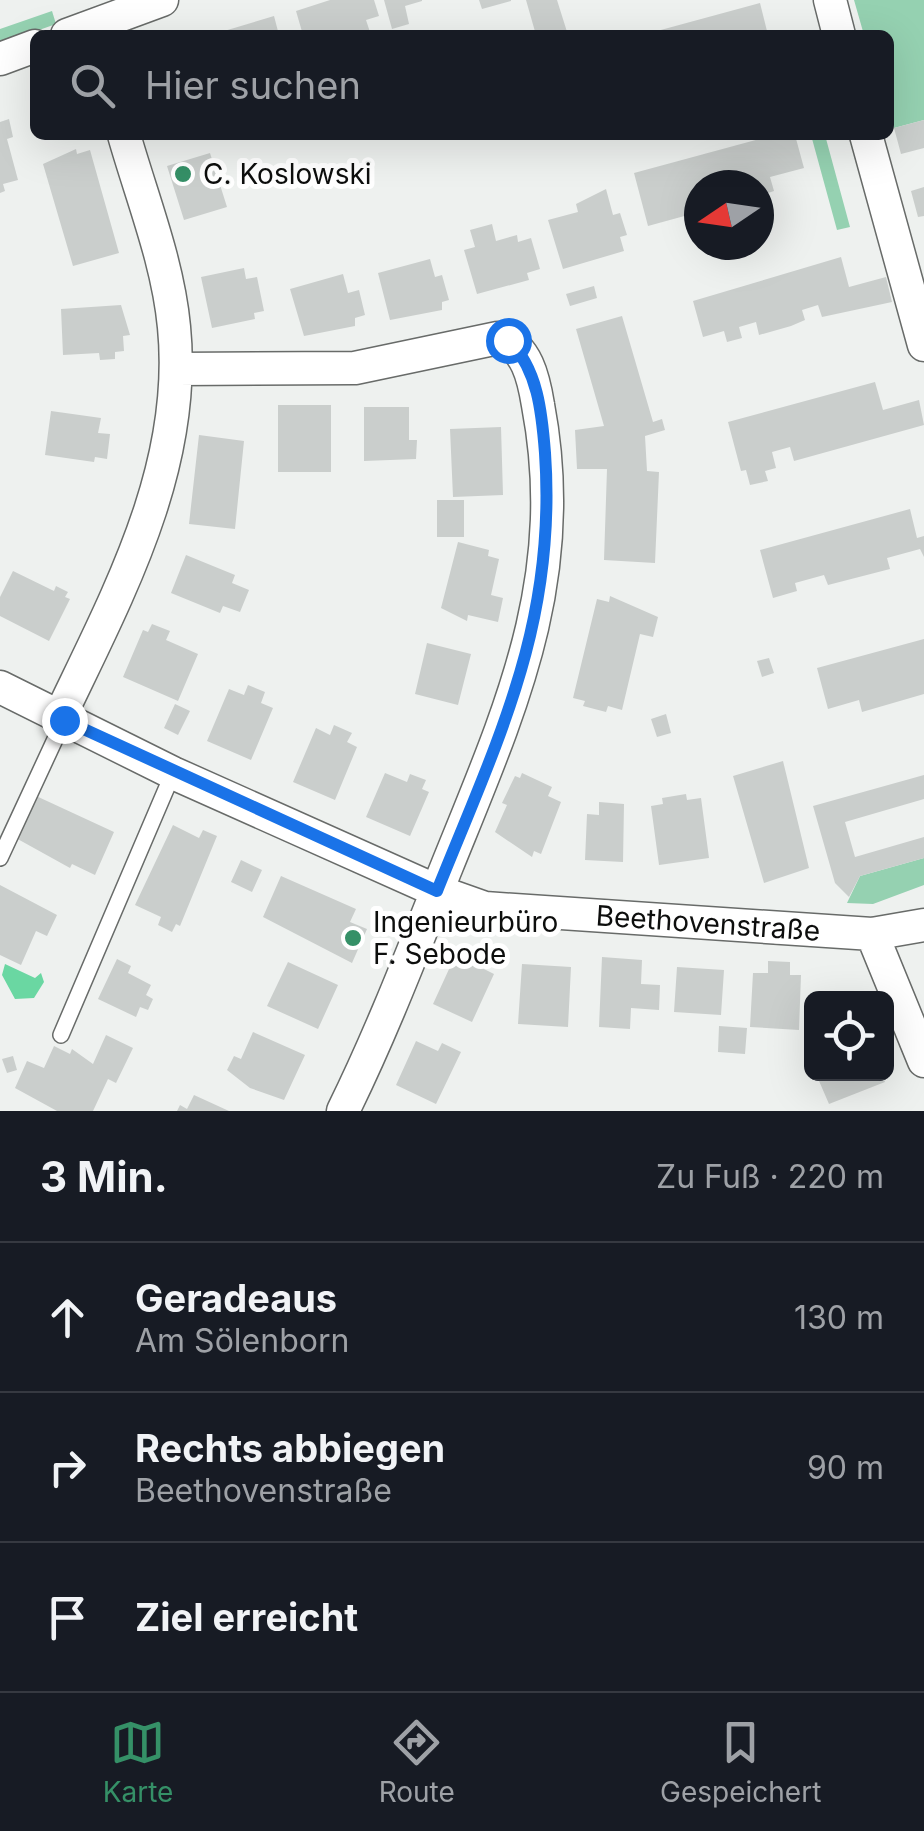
<!DOCTYPE html>
<html lang="de">
<head>
<meta charset="utf-8">
<style>
	body { margin:0; font-family:Inter,sans-serif; background:#242831; color:#f1f3f6 }
	.controls { position:absolute; right:30px; bottom:30px; display:grid; overflow:hidden; border-radius:15px; box-shadow:0 10px 40px #0002 }
	.controls button { width:90px; height:90px; display:grid; place-items:center; padding:0; border:0; border-bottom:2px solid #363941; background:#171b24; color:#f1f3f6; font:50px sans-serif }
	.compass { position:absolute; left:684px; top:170px; width:90px; height:90px; border-radius:50%; background:#171b24; box-shadow:0 10px 40px #0002; rotate:257deg }
	.stop { position:absolute; width:30px; height:30px; margin:-22px; border:8px solid #1a73e8; border-radius:50%; background:#fff }
	.stop.end { background:#1a73e8; border-color:#fff; box-shadow:0 2px 10px #0008 }
	.list { margin:0; padding:0; list-style:none }
	h2 { display:flex; justify-content:space-between; align-items:center; height:130px; margin:0; padding:0 40px; font-size:42px }
	h2 small { font-size:32px; font-weight:400; color:#9ea1a6 }
	.list li { display:grid; grid-template-columns:65px 1fr auto; gap:30px; align-items:center; box-sizing:border-box; height:150px; padding:0 40px; border-top:2px solid #363941 }
	.list b { display:block; font-size:38px; white-space:nowrap }
	.list p { margin:0; font-size:32px; white-space:nowrap; color:#9ea1a6 }
	.list em { font-size:32px; font-style:normal; color:#9ea1a6 }
	.icon { flex:none; width:55px; height:55px; fill:none; stroke:currentColor; stroke-width:2; stroke-linecap:round; stroke-linejoin:round }
	.map { position:relative; flex:none; width:924px; height:1111px; overflow:hidden }
	.search { position:absolute; background:#171b24; box-shadow:0 10px 40px #0002; left:30px; right:30px; top:30px; height:110px; display:flex; align-items:center; gap:25px; box-sizing:border-box; padding:0 35px; border-radius:15px; color:#9ea1a6; font-size:38px }
	.sheet { height:580px; background:#171b24 }
	nav { display:flex; justify-content:space-around; align-items:center; box-sizing:border-box; height:140px; border-top:2px solid #363941; background:#171b24; font-size:28px; color:#9ea1a6 }
	nav a { display:grid; justify-items:center; gap:5px }
	nav .on { color:#359067 }
	.map>svg:first-child { display:block }
</style>
</head>
<body>
<div class="map">
<svg width="924" height="1111" viewBox="0 0 924 1111">
	<rect width="100%" height="100%" fill="#eef1ef"/>
	<!-- green -->
	<path fill="#95d1b1" d="M 854,0 L 924,0 L 924,120 L 894,128 L 889,114 L 889,35 L 864,35 Z
		M 52,11 L 56,24 L 0,44 L 0,29 Z
		M 811,135 L 825,135 L 850,227 L 837,230 Z
		M 924,858 L 924,885 L 873,904 L 847,903 L 860,876 Z"/>
	<!-- water -->
	<path fill="#6ad7a2" d="M 5,964 L 35,978 L 41,973 L 44,982 L 34,998 L 15,999 L 2,975 Z"/>
	<!-- building -->
	<path fill="#cacecc" d="M 330,0 L 374,0 L 379,16 L 366,20 L 371,35 L 303,35 L 296,11 Z
		M 384,0 L 422,0 L 422,1 L 405,6 L 409,24 L 392,29 Z
		M 479,0 L 511,0 L 511,1 L 482,9 Z
		M 526,0 L 557,0 L 568,35 L 536,35 Z
		M 760,3 L 768,35 L 646,35 L 646,34 Z
		M 274,16 L 279,35 L 214,35 L 214,34 Z
		M 9,119 L 13,137 L 7,139 L 18,180 L 3,184 L 5,191 L 0,193 L 0,122 Z
		M 924,120 L 924,148 L 901,154 L 894,128 Z
		M 774,135 L 795,135 L 804,168 L 770,177 L 774,191 L 759,196 L 759,185 L 699,185 L 699,212 L 648,226 L 634,173 Z
		M 76,149 L 77,154 L 90,150 L 119,253 L 73,266 L 43,164 Z
		M 210,153 L 227,207 L 184,220 L 167,166 Z
		M 924,187 L 924,216 L 918,217 L 911,191 Z
		M 606,189 L 613,215 L 620,213 L 627,235 L 620,237 L 624,251 L 563,269 L 548,220 L 578,212 L 576,204 Z
		M 492,224 L 496,241 L 517,235 L 518,242 L 531,238 L 540,269 L 527,273 L 529,280 L 477,294 L 464,250 L 475,247 L 470,230 Z
		M 841,257 L 849,287 L 886,277 L 892,302 L 822,317 L 818,305 L 802,310 L 805,320 L 791,326 L 759,335 L 756,322 L 739,327 L 742,338 L 727,342 L 724,331 L 703,337 L 693,301 Z
		M 430,259 L 435,277 L 442,275 L 449,300 L 442,302 L 442,310 L 390,320 L 378,273 Z
		M 244,268 L 246,279 L 257,277 L 264,311 L 254,313 L 255,319 L 212,328 L 201,277 Z
		M 343,274 L 348,293 L 359,290 L 365,315 L 355,318 L 355,326 L 304,336 L 290,289 Z
		M 594,286 L 597,298 L 570,306 L 566,294 Z
		M 121,305 L 130,335 L 123,336 L 124,351 L 115,352 L 115,359 L 100,360 L 99,353 L 63,355 L 61,309 Z
		M 622,316 L 653,422 L 662,419 L 665,430 L 645,436 L 647,471 L 659,472 L 655,563 L 604,560 L 607,469 L 577,469 L 575,430 L 604,426 L 576,329 Z
		M 875,382 L 883,410 L 919,400 L 924,425 L 794,461 L 790,447 L 772,452 L 776,468 L 765,471 L 768,481 L 750,485 L 746,470 L 741,471 L 728,422 Z
		M 278,405 L 331,405 L 331,472 L 278,472 Z
		M 364,407 L 409,407 L 409,440 L 417,440 L 416,459 L 364,461 Z
		M 51,411 L 101,418 L 98,433 L 110,434 L 107,459 L 95,457 L 94,462 L 45,455 Z
		M 501,427 L 503,495 L 453,497 L 450,429 Z
		M 199,435 L 244,441 L 235,529 L 189,524 Z
		M 437,500 L 464,500 L 464,537 L 437,537 Z
		M 910,509 L 917,538 L 924,536 L 924,557 L 920,549 L 887,558 L 890,569 L 828,585 L 824,575 L 795,583 L 797,591 L 773,598 L 760,550 Z
		M 458,542 L 489,550 L 488,556 L 499,559 L 491,595 L 503,598 L 498,622 L 468,615 L 467,621 L 441,608 Z
		M 186,555 L 235,575 L 232,583 L 249,590 L 240,612 L 223,606 L 220,613 L 171,593 Z
		M 13,571 L 54,591 L 56,586 L 68,592 L 65,597 L 70,599 L 49,641 L 0,616 L 0,597 Z
		M 610,596 L 658,617 L 653,637 L 640,634 L 622,710 L 608,706 L 606,712 L 583,706 L 585,701 L 573,698 L 597,599 L 609,602 Z
		M 152,624 L 170,631 L 166,640 L 198,654 L 178,701 L 123,677 L 143,630 L 148,632 Z
		M 924,639 L 924,694 L 862,712 L 859,700 L 828,709 L 817,668 Z
		M 427,643 L 471,654 L 458,705 L 415,694 Z
		M 769,658 L 774,673 L 762,677 L 757,661 Z
		M 248,685 L 265,692 L 261,703 L 273,708 L 251,760 L 207,741 L 229,689 L 244,695 Z
		M 175,704 L 190,711 L 178,735 L 164,728 Z
		M 666,714 L 671,733 L 657,737 L 651,719 Z
		M 334,725 L 352,733 L 347,742 L 357,747 L 335,800 L 293,782 L 316,728 L 330,735 Z
		M 783,761 L 809,868 L 764,883 L 733,776 Z
		M 385,773 L 407,782 L 410,774 L 426,780 L 422,789 L 429,792 L 410,836 L 366,817 Z
		M 522,773 L 552,787 L 548,796 L 561,802 L 541,854 L 534,851 L 532,857 L 495,832 L 507,805 L 502,803 L 515,776 L 520,778 Z
		M 924,775 L 924,799 L 845,822 L 855,857 L 924,837 L 924,858 L 860,876 L 849,897 L 835,883 L 813,806 Z
		M 686,794 L 687,800 L 701,798 L 709,858 L 659,865 L 651,806 L 663,804 L 662,798 Z
		M 34,795 L 114,832 L 95,875 L 72,864 L 70,868 L 14,837 Z
		M 599,802 L 624,804 L 623,862 L 585,860 L 587,814 L 599,815 Z
		M 173,825 L 199,838 L 203,830 L 217,836 L 180,926 L 176,924 L 172,932 L 158,925 L 161,917 L 135,905 Z
		M 241,860 L 262,870 L 252,892 L 231,882 Z
		M 281,876 L 356,909 L 350,922 L 367,929 L 352,963 L 263,917 Z
		M 0,885 L 57,915 L 47,936 L 36,931 L 21,965 L 0,955 Z
		M 471,953 L 488,960 L 484,969 L 494,974 L 472,1022 L 433,1004 L 455,956 L 467,962 Z
		M 602,957 L 642,960 L 641,984 L 660,985 L 659,1010 L 631,1008 L 630,1029 L 599,1027 Z
		M 117,959 L 131,966 L 128,973 L 151,985 L 146,995 L 153,999 L 148,1010 L 140,1007 L 136,1017 L 98,999 Z
		M 768,961 L 790,962 L 790,975 L 801,975 L 799,1030 L 750,1027 L 753,973 L 768,973 Z
		M 288,962 L 338,985 L 318,1029 L 267,1006 Z
		M 522,964 L 571,967 L 568,1027 L 518,1024 Z
		M 677,967 L 724,970 L 721,1015 L 674,1012 Z
		M 719,1026 L 747,1028 L 745,1054 L 718,1052 Z
		M 253,1032 L 305,1055 L 284,1100 L 250,1088 L 227,1070 L 234,1056 L 241,1059 Z
		M 106,1035 L 133,1048 L 116,1083 L 108,1079 L 93,1111 L 57,1111 L 15,1088 L 27,1061 L 44,1068 L 54,1046 L 70,1054 L 72,1049 L 93,1064 Z
		M 416,1041 L 438,1051 L 442,1043 L 461,1052 L 436,1104 L 396,1085 Z
		M 13,1056 L 17,1070 L 7,1073 L 2,1059 Z
		M 816,1074 L 882,1074 L 885,1082 L 829,1104 Z
		M 194,1095 L 229,1111 L 177,1111 L 180,1105 L 187,1109 Z"/>
	<g fill="none" stroke-linecap="round" stroke-linejoin="round">
		<!-- service casing -->
		<g stroke="#686b69" stroke-width="18">
			<path id="service" d="M 0,858 L 64,720
				M 61,1035 L 173,773"/>
		</g>
		<!-- minor casing -->
		<g stroke="#686b69" stroke-width="35">
			<path id="minor" d="M 830,0 L 839,35
				M 67,35 L 162,0
				M 0,59 L 35,46
				M 866,135 L 924,345
				M 177,369 L 355,368 L 498,338 C 527,345 534,380 538,405 C 571,579 510,710 447,866 C 414,948 382,1032 343,1111
				M 0,687 L 173,773 L 437,891 L 485,908 L 872,934 L 924,925
				M 59,718 C 117,596 188,468 174,327 C 168,262 142,198 124,135
				M 872,934 L 924,1061"/>
		</g>
		<!-- service -->
		<use href="#service" stroke="#fff" stroke-width="15"/>
		<!-- minor -->
		<use href="#minor" stroke="#fff" stroke-width="32"/>
	</g>
	<g fill="none" stroke-linecap="round" stroke-linejoin="round">
		<!-- route -->
		<path stroke="#1a73e8" stroke-width="12" d="M 64,720 L 437,891 C 498,739 557,623 545,453 C 542,414 538,368 508,340"/>
	</g>
	<!-- markers -->
	<g fill="#359067" stroke="#fff" stroke-width="4">
		<circle cx="183" cy="174" r="10"/>
		<circle cx="353" cy="938" r="10"/>
	</g>
	<g text-anchor="middle" stroke-width="10" stroke-linejoin="round" paint-order="stroke">
		<!-- poi labels -->
		<g font-size="28" fill="#0d0e0d" stroke="#fff" text-anchor="start">
			<text x="203" y="184">C. Koslowski</text>
			<text x="373" y="932">Ingenieurbüro<tspan x="373" dy="32">F. Sebode</tspan></text>
		</g>
		<!-- street labels -->
		<g font-size="28" fill="#0d0e0d" stroke="#fff">
			<text transform="translate(708 923) rotate(4)" y="10">Beethovenstraße</text>
		</g>
	</g>
</svg>
<div class="controls">
<button><svg class="icon" aria-label="locate" viewBox="0 0 24 24"><circle cx="12" cy="12" r="6"/><path d="M12 2v4M12 18v4M2 12h4M18 12h4"/></svg></button>
</div>
<svg class="compass" viewBox="-18 -18 36 36"><path d="M0-13l5 13h-10z" fill="#e53935"/><path d="M0 13l5-13h-10z" fill="#9ea1a6"/></svg>
<div class="stop" style="left:508px;top:340px"></div>
<div class="stop end" style="left:64px;top:720px"></div>
<div class="search"><svg class="icon" aria-label="search" viewBox="0 0 24 24"><circle cx="10" cy="10" r="6"/><path d="M15 15l6 6"/></svg>Hier suchen</div>
</div>
<section class="sheet">
<h2>3 Min.<small>Zu Fuß · 220 m</small></h2>
<ul class="list">
<li><svg class="icon" aria-label="ahead" viewBox="0 0 24 24"><path d="M12 20V5M6 11l6-6 6 6"/></svg><div><b>Geradeaus</b><p>Am Sölenborn</p></div><em>130 m</em></li>
<li><svg class="icon" aria-label="right" viewBox="0 0 24 24"><path d="M7 20v-9h11M14 6l5 5-5 5"/></svg><div><b>Rechts abbiegen</b><p>Beethovenstraße</p></div><em>90 m</em></li>
<li><svg class="icon" aria-label="arrive" viewBox="0 0 24 24"><path d="M6 21V4h12l-3 4 3 4H6"/></svg><div><b>Ziel erreicht</b></div></li>
</ul>
</section>
<nav>
<a class="on"><svg class="icon" aria-label="map" viewBox="0 0 24 24"><path d="M3 6l6-2 6 2 6-2v14l-6 2-6-2-6 2zM9 4v14M15 6v14"/></svg>Karte</a>
<a><svg class="icon" aria-label="directions" viewBox="0 0 24 24"><path d="M12 3l9 9-9 9-9-9zM9 14v-3h6M13 9l2 2-2 2"/></svg>Route</a>
<a><svg class="icon" aria-label="saved" viewBox="0 0 24 24"><path d="M7 4h10v16l-5-4-5 4z"/></svg>Gespeichert</a>
</nav>
</body>
</html>
